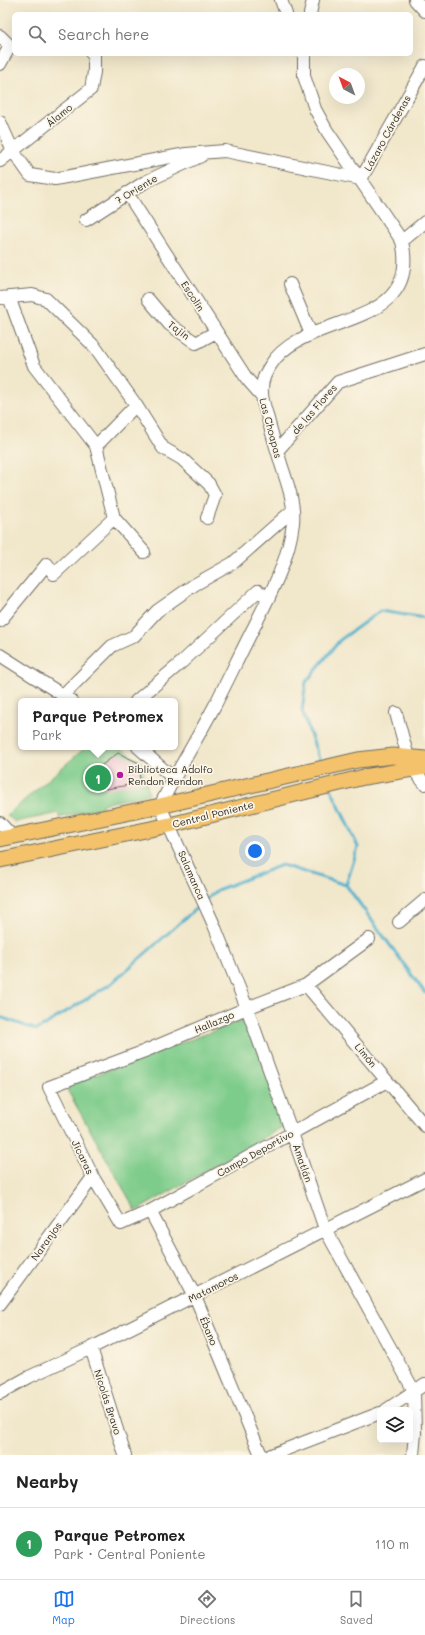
<!DOCTYPE html>
<html lang="en">
<head>
<meta charset="utf-8">
<style>
	body { margin:0; font-family:Mali,sans-serif; background:#f6f6f6; color:#222 }
	.controls { position:absolute; right:12px; bottom:12px; display:grid; overflow:hidden; border-radius:6px; box-shadow:0 4px 16px #0002 }
	.controls button { width:36px; height:36px; display:grid; place-items:center; padding:0; border:0; border-bottom:1px solid #e0e0e0; background:#fff; color:#222; font:20px sans-serif }
	.compass { position:absolute; left:329px; top:68px; width:36px; height:36px; border-radius:50%; background:#fff; box-shadow:0 4px 16px #0002; rotate:319deg }
	.you { position:absolute; left:255px; top:851px; width:14px; height:14px; margin:-10px; border:3px solid #fff; border-radius:50%; background:#1a73e8; box-shadow:0 0 0 6px #1a73e833 }
	.badge { display:grid; place-items:center; width:26px; height:26px; border-radius:50%; background:#1a73e8; color:#fff; font-size:13px; font-weight:700 }
	.pin { position:absolute; translate:-50% -50%; border:2px solid #fff; box-shadow:0 1px 4px #0006 }
	.popup { position:absolute; left:18px; top:698px; width:160px; height:52px; box-sizing:border-box; display:grid; place-content:center; border-radius:6px; background:#fff; filter:drop-shadow(0 1px 3px #0005); font-size:13px; white-space:nowrap; color:#767676 }
	.popup b { font-size:15px; color:#222 }
	.popup::after { content:''; position:absolute; left:50%; top:100%; margin-left:-8px; border:8px solid transparent; border-top-color:#fff }
	.list { margin:0; padding:0; list-style:none }
	h2 { display:flex; justify-content:space-between; align-items:center; height:52px; margin:0; padding:0 16px; font-size:17px }
	h2 small { font-size:13px; font-weight:400; color:#767676 }
	.list li { display:grid; grid-template-columns:26px 1fr auto; gap:12px; align-items:center; box-sizing:border-box; height:72px; padding:0 16px; border-top:1px solid #e0e0e0 }
	.list b { display:block; font-size:15px; white-space:nowrap }
	.list p { margin:0; font-size:13px; white-space:nowrap; color:#767676 }
	.list em { font-size:13px; font-style:normal; color:#767676 }
	.icon { flex:none; width:22px; height:22px; fill:none; stroke:currentColor; stroke-width:2; stroke-linecap:round; stroke-linejoin:round }
	.map { position:relative; flex:none; width:425px; height:1455px; overflow:hidden }
	.search { position:absolute; background:#fff; box-shadow:0 4px 16px #0002; left:12px; right:12px; top:12px; height:44px; display:flex; align-items:center; gap:10px; box-sizing:border-box; padding:0 14px; border-radius:6px; color:#767676; font-size:15px }
	.sheet { height:124px; background:#fff }
	nav { display:flex; justify-content:space-around; align-items:center; box-sizing:border-box; height:56px; border-top:1px solid #e0e0e0; background:#fff; font-size:11px; color:#767676 }
	nav a { display:grid; justify-items:center; gap:2px }
	nav .on { color:#1a73e8 }
	.map>svg:first-child { display:block }
</style>
</head>
<body>
<div class="map">
<svg width="425" height="1455" viewBox="0 0 425 1455">
	<rect width="100%" height="100%" fill="#fcf5e5"/>
	<filter id="ink" filterUnits="userSpaceOnUse"><feTurbulence type="fractalNoise" baseFrequency=".025" numOctaves="2"/><feDisplacementMap in="SourceGraphic" scale="8" xChannelSelector="R" yChannelSelector="G"/><feConvolveMatrix kernelMatrix="1 2 1 2 8 2 1 2 1" color-interpolation-filters="sRGB"/></filter>
	<filter id="wash" filterUnits="userSpaceOnUse"><feTurbulence type="fractalNoise" baseFrequency=".012" numOctaves="4" result="noise"/><feDisplacementMap in="SourceGraphic" scale="16" xChannelSelector="R" yChannelSelector="G"/><feGaussianBlur stdDeviation="0.9" result="paint"/><feColorMatrix in="noise" values="0 0 0 0 0 0 0 0 0 0 0 0 0 0 0 0 0 1.4 0 .05"/><feComposite in="paint" operator="in"/></filter>
	<g filter="url(#wash)">
		<rect width="100%" height="100%" fill="#f1e7cb"/>
		<!-- green -->
		<path fill="#7ecc8b" stroke="#547c5b" d="M 86,747 L 119,747 L 142,762 L 149,794 L 102,804 L 103,807 L 59,818 L 59,813 L 15,822 L 7,815 Z
			M 249,1018 L 284,1126 L 136,1211 L 65,1086 Z"/>
		<g fill="none" stroke-linecap="round" stroke-linejoin="round">
			<!-- stream -->
			<path stroke="#4eb1cd" stroke-width="3" d="M 321,764 L 302,711 L 306,682 L 340,640 L 380,611 L 425,618
				M 331,789 L 358,847 L 346,885
				M 205,900 L 217,890 L 282,865 L 346,885 L 425,993
				M 0,1017 L 37,1030 L 112,983 L 201,904"/>
		</g>
		<g id="blocks">
			<!-- building -->
			<path fill="#e6a7cb" d="M 118,753 L 139,763 L 140,783 L 106,789 L 98,768 Z"/>
		</g>
	</g>
	<g filter="url(#ink)">
		<use href="#blocks" fill-opacity="0" stroke="#706d63" stroke-width="1"/>
		<g fill="none" stroke-linecap="round" stroke-linejoin="round">
			<!-- minor casing -->
			<g stroke="#706d63" stroke-width="14">
				<path id="minor" d="M 281,0 L 286,14
					M 415,0 L 425,11
					M 310,14 L 313,0
					M 0,36 L 10,46
					M 304,54 L 304,76 L 315,109 L 327,131 L 402,241 C 423,333 303,310 270,366 C 266,372 262,381 262,388 C 261,397 264,406 267,415 C 271,432 277,450 282,467 C 288,485 295,504 293,523 C 289,559 271,593 255,625 C 241,652 228,680 214,707 C 196,741 176,772 160,806 L 214,925 L 247,1008 L 292,1133 L 325,1229 L 414,1391 L 415,1433 L 413,1455
					M 0,64 L 10,46
					M 0,122 L 13,151 L 30,175 L 55,179 L 186,154 L 225,151 L 361,179 L 425,66
					M 0,161 L 91,89 L 94,72 L 94,55 L 92,54
					M 127,193 L 247,379 L 262,396
					M 86,220 L 145,182 L 201,156
					M 402,241 L 425,222
					M 290,284 L 311,334
					M 9,297 L 34,366 L 96,446 L 114,518 L 144,552
					M 0,298 L 32,295 L 46,299 L 95,347 L 136,405 L 163,448 L 182,459 L 209,484 L 215,495 L 207,518
					M 148,299 L 169,324 L 196,343 L 216,332
					M 96,446 L 136,405
					M 277,451 L 338,382 L 425,354
					M 0,621 L 47,564 L 54,574 L 114,518
					M 0,655 L 72,701
					M 62,696 L 112,646 L 134,636 L 157,611 L 194,585 L 233,563 L 293,510
					M 136,701 L 182,662 L 258,591 L 269,598
					M 396,713 L 408,757 L 413,769 L 425,784
					M 138,747 L 173,778
					M 0,823 L 12,836
					M 399,922 L 425,900
					M 369,939 L 306,985 L 247,1008 L 145,1051 L 49,1087 L 93,1177 L 121,1224 L 150,1211 L 387,1081
					M 306,985 L 425,1126
					M 150,1211 L 195,1296 L 261,1455
					M 0,1304 L 93,1177
					M 91,1348 L 125,1455
					M 0,1393 L 29,1377 L 91,1348 L 425,1179
					M 386,1410 L 425,1384
					M 271,1455 L 380,1413"/>
			</g>
			<!-- major casing -->
			<g stroke="#706d63" stroke-width="17">
				<path id="major" d="M 0,839 L 160,806 L 358,760 L 393,756 L 425,759
					M 0,860 L 170,825 L 364,777 L 425,767"/>
			</g>
			<!-- minor -->
			<use href="#minor" stroke="#fff" stroke-width="12"/>
			<!-- major -->
			<use href="#major" stroke="#f3c26a" stroke-width="15"/>
		</g>
	</g>
	<!-- markers -->
	<circle fill="#b5179e" stroke="#fcf5e5" stroke-width="1.5" cx="120" cy="775" r="4"/>
	<g text-anchor="middle" stroke-width="3.5" stroke-linejoin="round" paint-order="stroke">
		<!-- street labels -->
		<g font-size="10" fill="#2b2b2b" stroke="#fcf5e5">
			<text transform="translate(59 115) rotate(-39)" y="4">Álamo</text>
			<text transform="translate(387 133) rotate(-61)" y="4">Lázaro Cárdenas</text>
			<text transform="translate(136 189) rotate(-31)" y="4">7 Oriente</text>
			<text transform="translate(193 296) rotate(57)" y="4">Escolín</text>
			<text transform="translate(179 330) rotate(37)" y="4">Tajín</text>
			<text transform="translate(314 409) rotate(-49)" y="4">de las Flores</text>
			<text transform="translate(271 428) rotate(75)" y="4">Las Choapas</text>
			<text transform="translate(213 814) rotate(-14)" y="4">Central Poniente</text>
			<text transform="translate(192 875) rotate(66)" y="4">Salamanca</text>
			<text transform="translate(214 1022) rotate(-23)" y="4">Hallazgo</text>
			<text transform="translate(366 1055) rotate(50)" y="4">Limón</text>
			<text transform="translate(255 1153) rotate(-29)" y="4">Campo Deportivo</text>
			<text transform="translate(83 1157) rotate(64)" y="4">Jicaras</text>
			<text transform="translate(303 1163) rotate(71)" y="4">Amatlán</text>
			<text transform="translate(46 1241) rotate(-54)" y="4">Naranjos</text>
			<text transform="translate(213 1287) rotate(-27)" y="4">Matamoros</text>
			<text transform="translate(209 1331) rotate(67)" y="4">Ébano</text>
			<text transform="translate(108 1402) rotate(72)" y="4">Nicolás Bravo</text>
		</g>
		<!-- poi labels -->
		<g font-size="10" fill="#2b2b2b" stroke="#fcf5e5" text-anchor="start">
			<text x="128" y="773">Biblioteca Adolfo<tspan x="128" dy="12">Rendon Rendon</tspan></text>
		</g>
	</g>
</svg>
<div class="controls">
<button><svg class="icon" aria-label="layers" viewBox="0 0 24 24"><path d="M12 4l9 5-9 5-9-5zM3 14l9 5 9-5"/></svg></button>
</div>
<svg class="compass" viewBox="-18 -18 36 36"><path d="M0-13l5 13h-10z" fill="#e53935"/><path d="M0 13l5-13h-10z" fill="#767676"/></svg>
<div class="you"></div>
<div class="pin badge" style="left:98px;top:778px;background:#2e9e5b">1</div>
<div class="popup"><b>Parque Petromex</b>Park</div>
<div class="search"><svg class="icon" aria-label="search" viewBox="0 0 24 24"><circle cx="10" cy="10" r="6"/><path d="M15 15l6 6"/></svg>Search here</div>
</div>
<section class="sheet">
<h2>Nearby<small></small></h2>
<ul class="list">
<li><span class="badge" style="background:#2e9e5b">1</span><div><b>Parque Petromex</b><p>Park · Central Poniente</p></div><em>110 m</em></li>
</ul>
</section>
<nav>
<a class="on"><svg class="icon" aria-label="map" viewBox="0 0 24 24"><path d="M3 6l6-2 6 2 6-2v14l-6 2-6-2-6 2zM9 4v14M15 6v14"/></svg>Map</a>
<a><svg class="icon" aria-label="directions" viewBox="0 0 24 24"><path d="M12 3l9 9-9 9-9-9zM9 14v-3h6M13 9l2 2-2 2"/></svg>Directions</a>
<a><svg class="icon" aria-label="saved" viewBox="0 0 24 24"><path d="M7 4h10v16l-5-4-5 4z"/></svg>Saved</a>
</nav>
</body>
</html>
